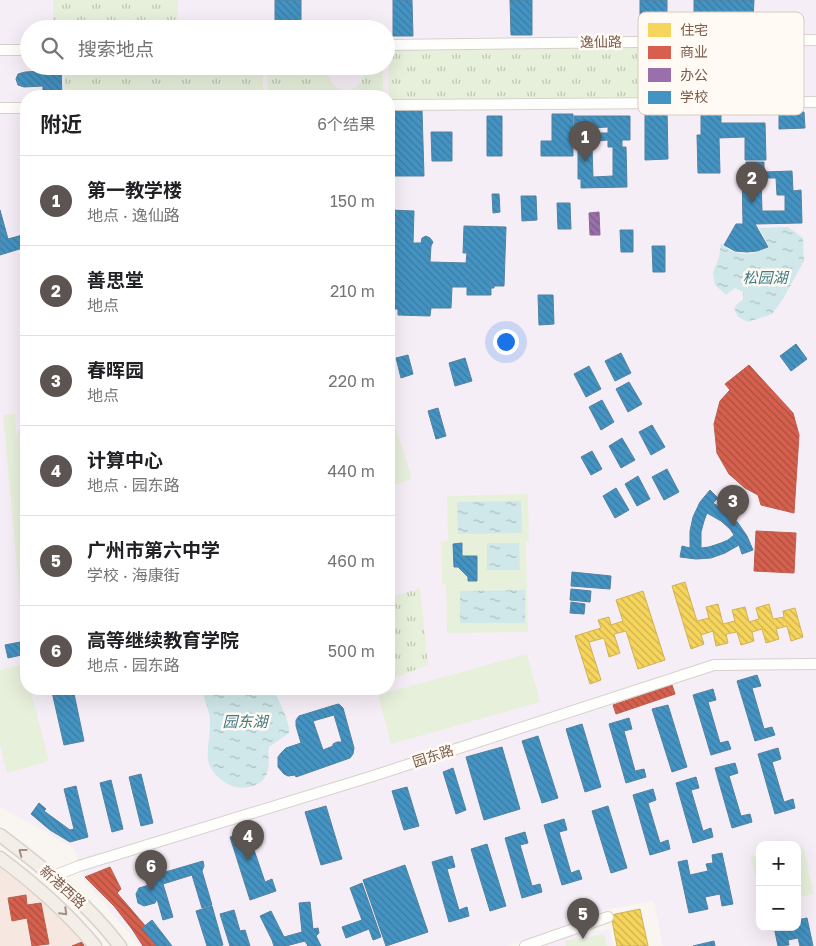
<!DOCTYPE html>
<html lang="zh">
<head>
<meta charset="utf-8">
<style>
	body { margin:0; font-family:"Golos Text","Noto Sans SC",sans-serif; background:#f6f6f6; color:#202124 }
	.controls { position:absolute; right:15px; bottom:15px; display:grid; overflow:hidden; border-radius:10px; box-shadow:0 5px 20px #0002 }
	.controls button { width:45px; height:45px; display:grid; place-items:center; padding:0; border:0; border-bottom:1px solid #e0e0e0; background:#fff; color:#202124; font:25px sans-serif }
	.you { position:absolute; left:505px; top:341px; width:18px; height:18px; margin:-12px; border:4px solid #fff; border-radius:50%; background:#1a73e8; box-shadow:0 0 0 8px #1a73e833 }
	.badge { display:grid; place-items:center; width:32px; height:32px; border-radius:50%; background:#5c5450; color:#fff; font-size:16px; font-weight:700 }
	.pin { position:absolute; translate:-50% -41px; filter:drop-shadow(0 1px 2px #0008) }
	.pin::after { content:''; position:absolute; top:26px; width:18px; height:15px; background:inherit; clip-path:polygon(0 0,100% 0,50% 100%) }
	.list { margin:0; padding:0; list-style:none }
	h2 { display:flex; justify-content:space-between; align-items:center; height:65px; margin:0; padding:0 20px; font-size:21px }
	h2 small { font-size:16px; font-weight:400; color:#757577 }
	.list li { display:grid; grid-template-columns:32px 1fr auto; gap:15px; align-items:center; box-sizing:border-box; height:90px; padding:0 20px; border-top:1px solid #e0e0e0 }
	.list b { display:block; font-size:19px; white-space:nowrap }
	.list p { margin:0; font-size:16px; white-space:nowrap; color:#757577 }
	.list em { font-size:16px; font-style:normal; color:#757577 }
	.icon { flex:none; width:28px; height:28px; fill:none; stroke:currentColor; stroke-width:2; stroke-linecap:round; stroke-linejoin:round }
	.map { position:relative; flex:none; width:816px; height:946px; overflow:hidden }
	.search { position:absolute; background:#fff; box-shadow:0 5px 20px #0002; left:20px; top:20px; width:375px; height:55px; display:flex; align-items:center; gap:12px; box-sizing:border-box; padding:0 18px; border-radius:28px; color:#757577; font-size:19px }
	.panel { position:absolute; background:#fff; box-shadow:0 5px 20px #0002; left:20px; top:90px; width:375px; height:605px; border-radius:20px }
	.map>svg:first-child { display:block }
</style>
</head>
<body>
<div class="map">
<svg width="816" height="946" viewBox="0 0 816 946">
	<defs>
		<pattern id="grass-tufts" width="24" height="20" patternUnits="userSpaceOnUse" patternTransform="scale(1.25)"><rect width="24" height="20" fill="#e7f0db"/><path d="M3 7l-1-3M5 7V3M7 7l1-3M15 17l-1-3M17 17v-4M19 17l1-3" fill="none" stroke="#c0c6b4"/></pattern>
		<pattern id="water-ripples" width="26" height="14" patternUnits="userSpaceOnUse" patternTransform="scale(1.25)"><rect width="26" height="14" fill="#d0e8ea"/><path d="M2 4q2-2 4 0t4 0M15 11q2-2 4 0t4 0" fill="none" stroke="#aebfc0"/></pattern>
		<pattern id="homes-back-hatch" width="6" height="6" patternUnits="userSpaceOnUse" patternTransform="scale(1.25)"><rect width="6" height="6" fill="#f6d55c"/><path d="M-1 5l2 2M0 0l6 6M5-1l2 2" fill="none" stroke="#ccb04e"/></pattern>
		<pattern id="shops-back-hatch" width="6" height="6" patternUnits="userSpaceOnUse" patternTransform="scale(1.25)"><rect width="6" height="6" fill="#d6604d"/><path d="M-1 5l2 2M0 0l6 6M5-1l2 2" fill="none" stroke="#aa4f40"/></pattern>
		<pattern id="offices-back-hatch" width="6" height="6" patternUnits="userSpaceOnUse" patternTransform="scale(1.25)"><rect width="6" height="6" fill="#9970ab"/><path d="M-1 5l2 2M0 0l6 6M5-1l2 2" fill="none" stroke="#7c5b86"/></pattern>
		<pattern id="schools-back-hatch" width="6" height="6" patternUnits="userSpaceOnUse" patternTransform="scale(1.25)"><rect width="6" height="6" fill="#4393c3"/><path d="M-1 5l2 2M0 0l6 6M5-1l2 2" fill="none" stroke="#3d7ba1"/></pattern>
	</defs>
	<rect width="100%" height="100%" fill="#f9f5f0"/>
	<!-- commercial -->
	<path fill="#f6e8e1" d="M 0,867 L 43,899 L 88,946 L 0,946 Z"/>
	<!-- education -->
	<path fill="#f6eef6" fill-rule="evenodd" d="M 0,0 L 816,0 L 816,946 L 663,946 L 654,901 L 609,909 L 511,945 L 505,946 L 140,946 L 84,880 L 74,848 L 0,807 ZM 29,29 L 386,29 L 386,66 L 29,66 ZM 26,96 L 389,96 L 389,689 L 26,689 ZM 760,845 L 797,845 L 797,927 L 760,927 Z
		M 609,929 L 613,946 L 547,946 L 546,941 L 565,936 Z"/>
	<!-- grass -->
	<path fill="url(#grass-tufts)" d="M 53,0 L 178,0 L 177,29 L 53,29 Z
		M 646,46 L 647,99 L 389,102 L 388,49 Z
		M 64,66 L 263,66 L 263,96 L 65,96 Z
		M 267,66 L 330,66 C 322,98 371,98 362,66 L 383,66 L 383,96 L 268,96 Z
		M 420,588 L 428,665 L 389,680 L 389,598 Z"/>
	<!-- park -->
	<path fill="#e7f0db" d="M 389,408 L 390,408 L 412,479 L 389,487 Z
		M 15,414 L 16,435 L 26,419 L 26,632 L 23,632 L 3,415 Z
		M 528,494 L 529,542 L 526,542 L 528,632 L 447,633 L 446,584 L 442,584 L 441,542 L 448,541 L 447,496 Z
		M 527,654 L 540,702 L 391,744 L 378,695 Z
		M 23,664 L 26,675 L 26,689 L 30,689 L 49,761 L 7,773 L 0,744 L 0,670 Z
		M 803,846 L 814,894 L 797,898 L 797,847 Z
		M 760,855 L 760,896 L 751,857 Z
		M 604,934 L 607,946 L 566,946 L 565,941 Z"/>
	<!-- water -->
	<path fill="url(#water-ripples)" d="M 788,227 L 803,238 L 804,261 L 783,299 L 772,314 L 748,322 L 738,317 L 734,308 L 738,303 L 743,300 L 743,292 L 735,288 L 726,295 L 715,285 L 713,273 L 719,257 L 721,243 C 735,257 752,256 769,247 L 759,228 Z
		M 521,501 L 522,533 L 458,534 L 457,502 Z
		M 487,543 L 519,543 L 520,570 L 487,570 Z
		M 525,590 L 525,623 L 460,623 L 460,591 Z
		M 202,689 L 274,689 C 278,702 290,719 289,733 C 283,738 275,742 269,747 C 267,757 271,768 265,777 C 262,782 258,784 253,786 C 238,791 225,785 215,774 C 213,771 210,768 209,764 C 205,752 211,736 210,722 C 210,711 204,700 202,689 Z"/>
	<!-- homes -->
	<path fill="url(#homes-back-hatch)" stroke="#d1b158" d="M 685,582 L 697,621 L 709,618 L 706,607 L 718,604 L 723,624 L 735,621 L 732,610 L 745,607 L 749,622 L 759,619 L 756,608 L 769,604 L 773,619 L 784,617 L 783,611 L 795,608 L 803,637 L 791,641 L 787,626 L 776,629 L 779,639 L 766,643 L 762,629 L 752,632 L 754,641 L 741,645 L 737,632 L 726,634 L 728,643 L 716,646 L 713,631 L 701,635 L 704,644 L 691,649 L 672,586 Z
		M 643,591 L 665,660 L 638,669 L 626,631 L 614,634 L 620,653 L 609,657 L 604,638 L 589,642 L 601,680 L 590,684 L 575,636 L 601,628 L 598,620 L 609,617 L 611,625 L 623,621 L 616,600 Z
		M 404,873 L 422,928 L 386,939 L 368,883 L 380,879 L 395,926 L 407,922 L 392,876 Z
		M 640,909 L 648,946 L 617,946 L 611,915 Z"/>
	<!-- shops -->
	<path fill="url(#shops-back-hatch)" stroke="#ba5f4d" d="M 749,365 L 793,413 L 799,435 L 794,513 L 761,505 L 758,495 L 745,488 L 729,474 L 717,453 L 714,424 L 720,401 L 730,390 L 725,384 Z
		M 756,531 L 796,533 L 794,573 L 754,571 Z
		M 672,685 L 675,694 L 616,714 L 613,705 Z
		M 110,867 L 121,889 L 117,893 L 154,936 L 160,946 L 143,946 L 132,929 L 114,906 L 85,877 Z
		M 26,895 L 27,905 L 41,903 L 49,944 L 32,946 L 27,918 L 12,921 L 8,898 Z
		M 82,942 L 84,946 L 72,946 Z"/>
	<!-- offices -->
	<path fill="url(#offices-back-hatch)" stroke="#906a8f" d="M 599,212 L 600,235 L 590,235 L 589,213 Z"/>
	<!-- schools -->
	<path fill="url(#schools-back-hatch)" stroke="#5482a0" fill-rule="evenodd" d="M 275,0 L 301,0 L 301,29 L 275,29 Z
		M 393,0 L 412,0 L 413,36 L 393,36 Z
		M 510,0 L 532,0 L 532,35 L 511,35 Z
		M 640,0 L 667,0 L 667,37 L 640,37 Z
		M 694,0 L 754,0 L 753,20 L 694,20 Z
		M 42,66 L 61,66 L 62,96 L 43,96 L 43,86 L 24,87 L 18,85 L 16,79 L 18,74 L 25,72 L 42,71 Z
		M 422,110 L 424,176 L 395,176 L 393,111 Z
		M 645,110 L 667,110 L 668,159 L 645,160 Z
		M 804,112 L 805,128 L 779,129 L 779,113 Z
		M 552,114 L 573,114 L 573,156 L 541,156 L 541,141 L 552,141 Z
		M 721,114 L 721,123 L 765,123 L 766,160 L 745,160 L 745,137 L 719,138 L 720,173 L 698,173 L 697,135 L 701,135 L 701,115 Z
		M 487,116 L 502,116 L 502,156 L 487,156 Z
		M 574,116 L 630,116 L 630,140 L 622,140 L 622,147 L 626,147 L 627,187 L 581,188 L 581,179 L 578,179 L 578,147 L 579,147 L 579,128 L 574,128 ZM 608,127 L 608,133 L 591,133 L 591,128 ZM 608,140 L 608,147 L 613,147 L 613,176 L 593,177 L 592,147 L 596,147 L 596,141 Z
		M 431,132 L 452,132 L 452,161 L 432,161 Z
		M 746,162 L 764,162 L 764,172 L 792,171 L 793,191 L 801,190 L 802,223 L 755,224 L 768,247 L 757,251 L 747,252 L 735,251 L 724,245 L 736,224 L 743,224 L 742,172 L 746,172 ZM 761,178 L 776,178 L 777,195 L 785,195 L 785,211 L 762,211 Z
		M 492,194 L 499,194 L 500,212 L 493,213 Z
		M 521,196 L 536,196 L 537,220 L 522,221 Z
		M 557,203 L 570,203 L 571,229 L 558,229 Z
		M 0,210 L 8,239 L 26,234 L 26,247 L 0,255 Z
		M 389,210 L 414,211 L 413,243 L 421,243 L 422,238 L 426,236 L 430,238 L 433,242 L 431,246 L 430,262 L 466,263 L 467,253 L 463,253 L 464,226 L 506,227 L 504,286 L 494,286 L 494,288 L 491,288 L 491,295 L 467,295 L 467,287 L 452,287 L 451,308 L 431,308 L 430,316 L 398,315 L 398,309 L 389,309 L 389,291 L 393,291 L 393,268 L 389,268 Z
		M 620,230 L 633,230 L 633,252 L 621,252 Z
		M 652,246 L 665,246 L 665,272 L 653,272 Z
		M 538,295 L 553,295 L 554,324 L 539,325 Z
		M 796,344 L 807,359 L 791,371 L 780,356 Z
		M 621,353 L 631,373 L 615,381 L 605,361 Z
		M 408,355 L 413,374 L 401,378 L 396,358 Z
		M 465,358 L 472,381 L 455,386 L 449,363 Z
		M 589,366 L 601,389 L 586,397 L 574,374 Z
		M 629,382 L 642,404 L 628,412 L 616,389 Z
		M 602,400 L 614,422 L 601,430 L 589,407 Z
		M 438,408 L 446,436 L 436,439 L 428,411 Z
		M 652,425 L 665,447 L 651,455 L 639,432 Z
		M 622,438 L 635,460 L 621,468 L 609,446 Z
		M 592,451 L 602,469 L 591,475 L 581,457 Z
		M 667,469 L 679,492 L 664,500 L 652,477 Z
		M 638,476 L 650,499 L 637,506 L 625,484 Z
		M 616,488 L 629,510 L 615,518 L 603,496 Z
		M 710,490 L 718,498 L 713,503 L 728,512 L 738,523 L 747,536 L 753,550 L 742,554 L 739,545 L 725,553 L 711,558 L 696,559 L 680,557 L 682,546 L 690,548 L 690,531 L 693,517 L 700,502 ZM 707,513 L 721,521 L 730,529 L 734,535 L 728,540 L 721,543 L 709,547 L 701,548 L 701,532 L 704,521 Z
		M 462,543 L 462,556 L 477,556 L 477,581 L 468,581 L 468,577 L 458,567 L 454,567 L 453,544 Z
		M 572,572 L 611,576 L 610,589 L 571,586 Z
		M 571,589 L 591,591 L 590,602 L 570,600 Z
		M 571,602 L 585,604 L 584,614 L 570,613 Z
		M 25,641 L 26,654 L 8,658 L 5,645 Z
		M 757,675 L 761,686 L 752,688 L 764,729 L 772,727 L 775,735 L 755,741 L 737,681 Z
		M 65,689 L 73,689 L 84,741 L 64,745 L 52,692 Z
		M 713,689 L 716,700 L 708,702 L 720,743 L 728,741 L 731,749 L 711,755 L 693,695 Z
		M 338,704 L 340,705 L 343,708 L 354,748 L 353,754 L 350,758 L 296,777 L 295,775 L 288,776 L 284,774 L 278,767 L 278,757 L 281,753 L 286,748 L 301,743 L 296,726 L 296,720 L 299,716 ZM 334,715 L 342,742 L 337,742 L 333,744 L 333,746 L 323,750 L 313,721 Z
		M 668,705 L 687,767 L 672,772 L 652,709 Z
		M 629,718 L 632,729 L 624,731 L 635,771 L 644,769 L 646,777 L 626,783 L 609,724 Z
		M 582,724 L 601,787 L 585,792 L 566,729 Z
		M 538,736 L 558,798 L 542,803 L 522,741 Z
		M 502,747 L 520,809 L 484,820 L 466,757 Z
		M 778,748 L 781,759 L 772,762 L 784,802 L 793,799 L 795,808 L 775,814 L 758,754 Z
		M 735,763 L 738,773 L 729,776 L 741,816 L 750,814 L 752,822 L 732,828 L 715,768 Z
		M 453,768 L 466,810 L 456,814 L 443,772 Z
		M 141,774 L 153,823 L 141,826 L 129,777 Z
		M 696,777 L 699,788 L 691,790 L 703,831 L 711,828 L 713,837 L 693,843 L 676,783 Z
		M 111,780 L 123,829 L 112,832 L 100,783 Z
		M 76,786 L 88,837 L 70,842 L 50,830 L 31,814 L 39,803 L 46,809 L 44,811 L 70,830 L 74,829 L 64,789 Z
		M 407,787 L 419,826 L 404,830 L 392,791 Z
		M 653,789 L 656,800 L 648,803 L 660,843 L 668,840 L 670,849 L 650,855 L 633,795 Z
		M 326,806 L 342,859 L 321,865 L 305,812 Z
		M 608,806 L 627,868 L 611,873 L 592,811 Z
		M 564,819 L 567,830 L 559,832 L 571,873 L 579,870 L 582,879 L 562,885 L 544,825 Z
		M 257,829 L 260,841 L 252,844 L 265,882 L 272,879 L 276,891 L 250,900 L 230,837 Z
		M 525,832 L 528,843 L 520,845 L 532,886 L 540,884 L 542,892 L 522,898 L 505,838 Z
		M 487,844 L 506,906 L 490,911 L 471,849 Z
		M 722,853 L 733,904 L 722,906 L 720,894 L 705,897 L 708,909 L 689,913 L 678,862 L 687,860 L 690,875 L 708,871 L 706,864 L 713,863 L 712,855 Z
		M 452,856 L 455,867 L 447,869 L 459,910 L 467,907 L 469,916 L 449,922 L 432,862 Z
		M 203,861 L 204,866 L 202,871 L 212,905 L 202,908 L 192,875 L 163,884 L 173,917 L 163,920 L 157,899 L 155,903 L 144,906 L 138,903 L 136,894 L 139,888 L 149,885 L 147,884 L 145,878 Z
		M 405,865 L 428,932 L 386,946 L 363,880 Z
		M 362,883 L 381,937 L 373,940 L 369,929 L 346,938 L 342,927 L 362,920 L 350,888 Z
		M 310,902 L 313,929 L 318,928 L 319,933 L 316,936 L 321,946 L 308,946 L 305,941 L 286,946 L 274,946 L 272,940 L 260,916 L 271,911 L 284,937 L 302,932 L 299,903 Z
		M 212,906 L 223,945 L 219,946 L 207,946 L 196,911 Z
		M 234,910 L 240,931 L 245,930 L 250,946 L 230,946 L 220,914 Z
		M 807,918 L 813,946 L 800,946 L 798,938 L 788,940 L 789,945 L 778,946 L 774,927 L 797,927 L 797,920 Z
		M 152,920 L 172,946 L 157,946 L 142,928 Z
		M 714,941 L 715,946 L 693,946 Z"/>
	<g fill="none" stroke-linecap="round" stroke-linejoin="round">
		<!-- minor casing -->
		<g stroke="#d7d1cb" stroke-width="12">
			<path id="minor" d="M 386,45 L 816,40
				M 0,50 L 29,50
				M 389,105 L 816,102
				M 0,108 L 26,108
				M 54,876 L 79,866 L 373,776 L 714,665 L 816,664
				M 525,946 L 608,917"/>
		</g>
		<!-- major casing -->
		<g stroke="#dad1cc" stroke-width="15">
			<path id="major" d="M 0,835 C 44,868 86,902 120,946
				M 0,858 C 35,884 67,912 95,946"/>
		</g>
		<!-- minor -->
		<use href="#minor" stroke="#fefefd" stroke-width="10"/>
		<!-- major -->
		<use href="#major" stroke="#f3eee8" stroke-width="12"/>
	</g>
	<!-- one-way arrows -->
	<defs><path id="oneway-chevron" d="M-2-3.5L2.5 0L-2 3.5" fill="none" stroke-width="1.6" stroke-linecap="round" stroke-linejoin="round" transform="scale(1.25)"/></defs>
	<g stroke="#a48f83">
		<use href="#oneway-chevron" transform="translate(22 852) rotate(-143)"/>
		<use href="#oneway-chevron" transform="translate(64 912) rotate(45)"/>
	</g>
	<g text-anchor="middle" stroke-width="5" stroke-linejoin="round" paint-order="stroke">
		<!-- street labels -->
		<g font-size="14" fill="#7a5c4d" stroke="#fffaf3">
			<text transform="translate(601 42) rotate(-1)" y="5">逸仙路</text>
			<text transform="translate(433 756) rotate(-18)" y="5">园东路</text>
			<text transform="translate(63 887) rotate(42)" y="5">新港西路</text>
		</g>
		<!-- water labels -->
		<g font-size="15" font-style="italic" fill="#437c86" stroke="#fffaf3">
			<text x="765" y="283">松园湖</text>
			<text x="245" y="727">园东湖</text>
		</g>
	</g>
	<!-- legend -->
	<rect x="638" y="12" width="166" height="103" rx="8" fill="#fffaf3" stroke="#d7cbc1" stroke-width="1"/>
	<rect x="648" y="23" width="23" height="14" fill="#f6d55c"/>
	<rect x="648" y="46" width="23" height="13" fill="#d6604d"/>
	<rect x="648" y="68" width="23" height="14" fill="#9970ab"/>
	<rect x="648" y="91" width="23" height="13" fill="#4393c3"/>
	<g font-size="14" fill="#7a5c4d">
		<text x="680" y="35">住宅</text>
		<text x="680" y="57">商业</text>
		<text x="680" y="80">办公</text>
		<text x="680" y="102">学校</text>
	</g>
</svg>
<div class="controls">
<button>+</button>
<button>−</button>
</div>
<div class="you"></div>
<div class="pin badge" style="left:585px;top:162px">1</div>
<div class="pin badge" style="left:752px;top:203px">2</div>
<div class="pin badge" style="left:733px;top:526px">3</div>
<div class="pin badge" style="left:248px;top:861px">4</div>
<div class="pin badge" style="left:583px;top:939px">5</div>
<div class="pin badge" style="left:151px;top:891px">6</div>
<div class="search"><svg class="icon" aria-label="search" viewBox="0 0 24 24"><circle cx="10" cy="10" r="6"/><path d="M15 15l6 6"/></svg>搜索地点</div>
<section class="panel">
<h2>附近<small>6个结果</small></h2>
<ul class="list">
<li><span class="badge">1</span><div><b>第一教学楼</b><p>地点 · 逸仙路</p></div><em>150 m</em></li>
<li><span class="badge">2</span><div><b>善思堂</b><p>地点</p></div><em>210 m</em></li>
<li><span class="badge">3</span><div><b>春晖园</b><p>地点</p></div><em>220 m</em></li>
<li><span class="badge">4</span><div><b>计算中心</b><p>地点 · 园东路</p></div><em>440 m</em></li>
<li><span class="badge">5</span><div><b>广州市第六中学</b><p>学校 · 海康街</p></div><em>460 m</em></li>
<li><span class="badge">6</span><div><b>高等继续教育学院</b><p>地点 · 园东路</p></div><em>500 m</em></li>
</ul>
</section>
</div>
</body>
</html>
